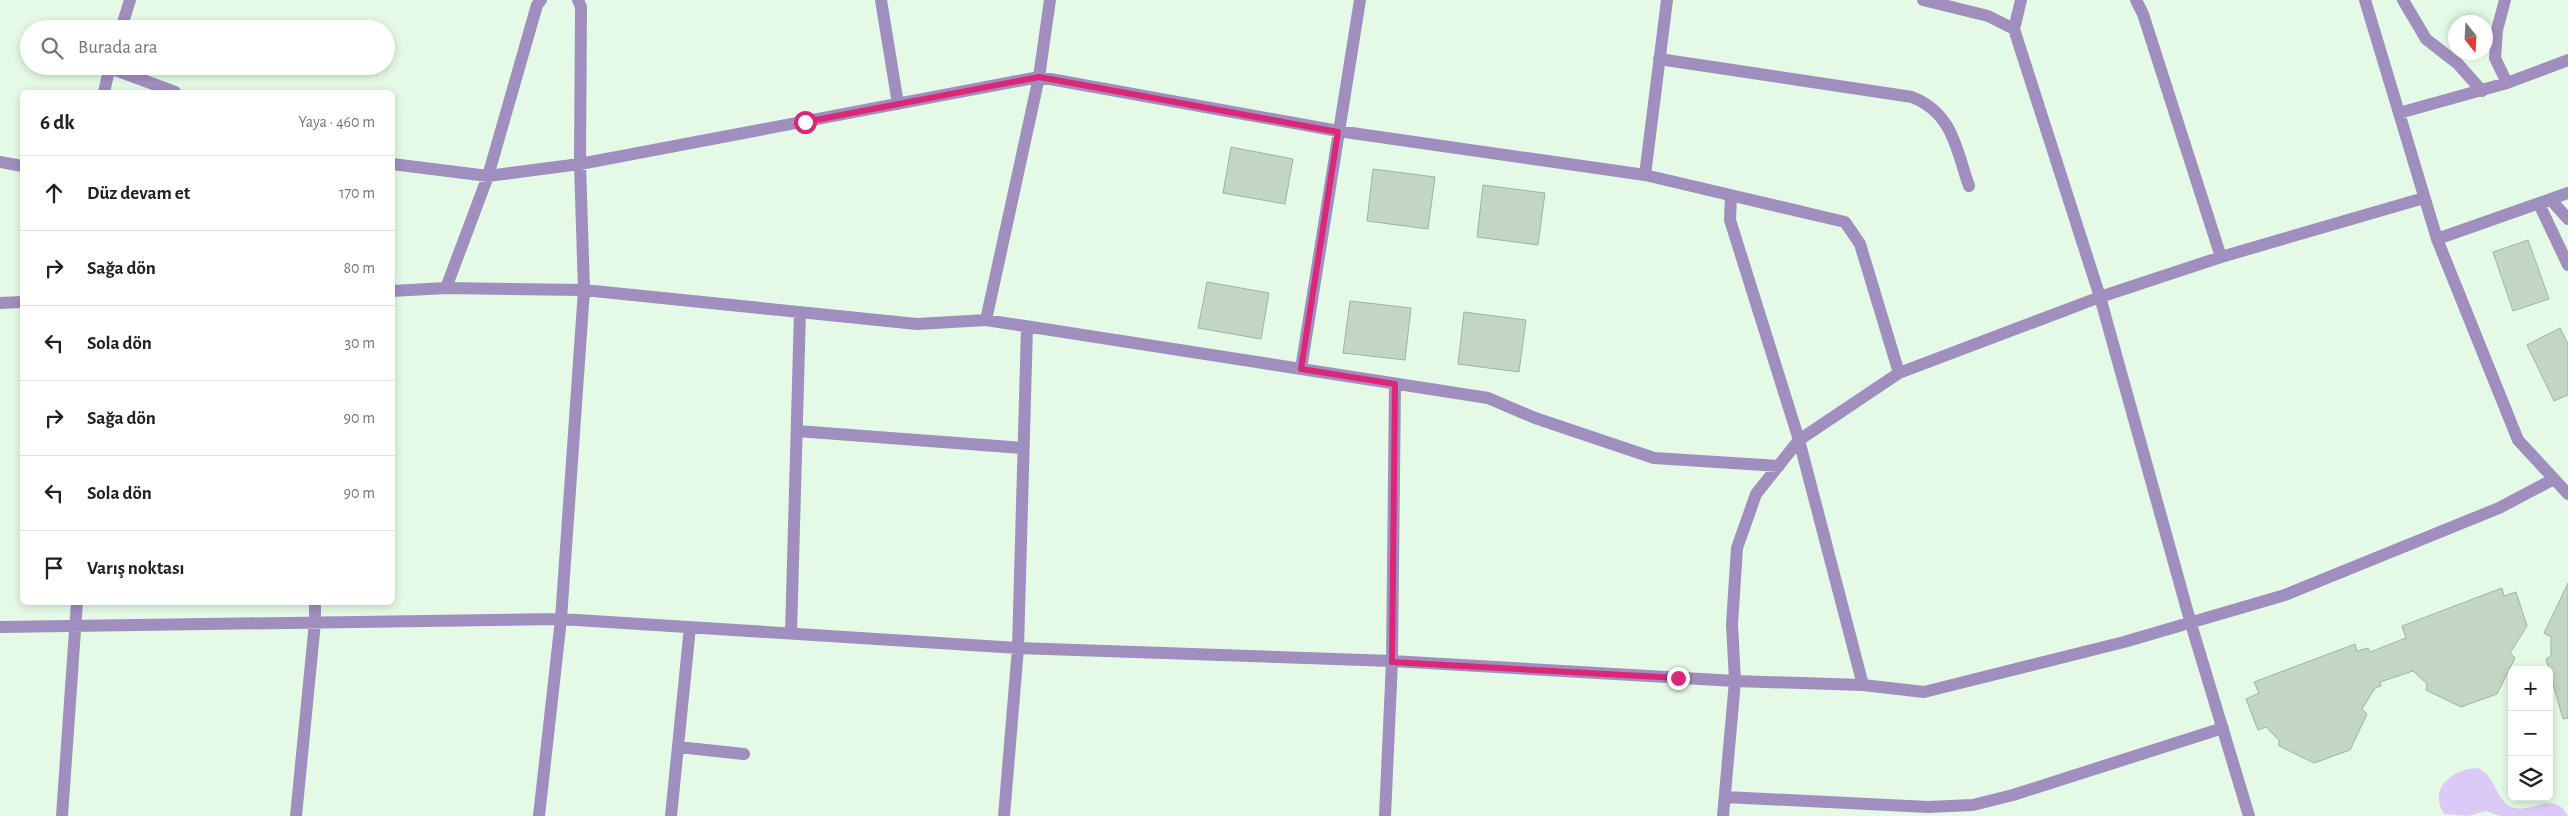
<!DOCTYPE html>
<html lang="tr">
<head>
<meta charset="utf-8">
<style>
	body { margin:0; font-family:"Alegreya Sans",sans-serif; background:#f6f6f6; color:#202124 }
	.controls { position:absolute; right:15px; bottom:15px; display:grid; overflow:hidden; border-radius:8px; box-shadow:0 2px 8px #0003 }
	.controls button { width:45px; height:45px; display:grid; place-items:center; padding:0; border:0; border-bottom:1px solid #e0e0e0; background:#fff; color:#202124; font:25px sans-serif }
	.compass { position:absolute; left:2448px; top:15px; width:45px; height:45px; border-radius:50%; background:#fff; box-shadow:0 2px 8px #0003; rotate:162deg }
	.stop { position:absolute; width:15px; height:15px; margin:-11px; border:4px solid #db2777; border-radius:50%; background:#fff }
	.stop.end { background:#db2777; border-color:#fff; box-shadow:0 1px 5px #0008 }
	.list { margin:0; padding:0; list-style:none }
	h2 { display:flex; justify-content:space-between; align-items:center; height:65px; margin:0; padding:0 20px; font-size:21px }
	h2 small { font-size:16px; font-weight:400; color:#757577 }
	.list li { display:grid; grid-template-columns:32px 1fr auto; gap:15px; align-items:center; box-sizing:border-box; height:75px; padding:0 20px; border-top:1px solid #e0e0e0 }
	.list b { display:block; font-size:19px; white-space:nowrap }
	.list em { font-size:16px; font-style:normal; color:#757577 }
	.icon { flex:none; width:28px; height:28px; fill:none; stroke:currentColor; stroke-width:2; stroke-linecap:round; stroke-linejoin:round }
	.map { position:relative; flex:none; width:2568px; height:816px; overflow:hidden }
	.search { position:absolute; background:#fff; box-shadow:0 2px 8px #0003; left:20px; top:20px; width:375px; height:55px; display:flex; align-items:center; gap:12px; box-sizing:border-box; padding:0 18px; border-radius:28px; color:#757577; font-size:19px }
	.panel { position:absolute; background:#fff; box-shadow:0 2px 8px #0003; left:20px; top:90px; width:375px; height:515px; border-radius:8px }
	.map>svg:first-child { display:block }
</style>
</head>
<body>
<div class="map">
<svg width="2568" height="816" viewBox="0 0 2568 816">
	<rect width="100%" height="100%" fill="#e5fae6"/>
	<!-- water -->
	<path fill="#dacaf5" d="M 2477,768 C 2497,775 2495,803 2514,808 C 2531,813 2554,790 2568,816 L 2500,816 L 2486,811 L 2468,816 L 2444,814 C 2428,788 2453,769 2477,768 Z"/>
	<!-- building -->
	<path fill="#c2d6c3" stroke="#a0b3a1" d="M 1231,147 L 1293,159 L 1285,204 L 1223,193 Z
		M 1373,169 L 1435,177 L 1428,229 L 1367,221 Z
		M 1483,185 L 1545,193 L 1538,245 L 1477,237 Z
		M 2528,240 L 2549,299 L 2513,311 L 2493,252 Z
		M 1207,282 L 1269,293 L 1261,339 L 1198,328 Z
		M 1350,301 L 1411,308 L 1405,360 L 1343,353 Z
		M 1464,312 L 1526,320 L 1519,372 L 1458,364 Z
		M 2560,328 L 2568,344 L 2568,395 L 2554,401 L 2527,345 Z
		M 2568,583 L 2568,718 L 2563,719 L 2546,659 L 2551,656 L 2551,637 L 2544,633 Z
		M 2502,588 L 2504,596 L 2516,592 L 2527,626 L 2510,653 L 2515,658 L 2497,694 L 2461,707 L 2426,690 L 2427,684 L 2413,671 L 2380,682 L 2381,686 L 2375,688 L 2362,709 L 2367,714 L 2350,750 L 2314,763 L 2279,746 L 2279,740 L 2266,727 L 2258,730 L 2246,699 L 2259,693 L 2254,682 L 2355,644 L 2357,651 L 2368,648 L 2370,652 L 2406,638 L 2402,626 Z"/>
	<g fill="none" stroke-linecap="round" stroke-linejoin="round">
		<!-- minor -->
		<path stroke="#a08ebe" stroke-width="12" d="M 881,0 L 898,104
			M 1923,0 L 1988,16 L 2014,29 L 2100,297 L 2191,624 L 2249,816
			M 2136,0 L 2143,14 L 2221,257
			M 2365,0 L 2437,239 L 2518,440 L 2568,494
			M 2403,0 L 2426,39 L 2458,64 L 2482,91
			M 2505,0 L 2497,30 L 2495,58 L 2507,83
			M 121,29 L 130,0
			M 2014,29 L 2021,0
			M 1659,59 L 1912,97 C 1953,113 1956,149 1969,186
			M 110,68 L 175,92
			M 104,92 L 110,66
			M 2399,113 L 2507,83 L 2568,60
			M 0,162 L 22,166
			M 392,164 L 488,176 L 580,164 L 1039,77 L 1338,131 L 1645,175 L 1845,222 L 1860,244 L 1899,373
			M 1645,175 L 1667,0
			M 2551,200 L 2568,219
			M 2539,204 L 2568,265
			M 2437,239 L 2568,193
			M 446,288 L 488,176 L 537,5 L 541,0
			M 392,291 L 446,288 L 584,290 L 917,324 L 986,320 L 1488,398 L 1535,418 L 1654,458 L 1779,466
			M 0,303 L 22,302
			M 986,320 L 1039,77 L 1050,0
			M 1301,369 L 1360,0
			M 797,431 L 1023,448
			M 0,627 L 561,619 L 1018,648 L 1392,661 L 1735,681 L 1732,624 L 1737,548 L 1756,494 L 1799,440 L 1730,220 L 1731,195
			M 791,633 L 800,312
			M 1863,685 L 1799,440 L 1899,373 L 2100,297 L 2221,257 L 2424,198
			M 678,747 L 744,754
			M 1725,797 L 1928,807 L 1973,805 L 2013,795 L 2223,728
			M 62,816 L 77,602
			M 296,816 L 315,622 L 315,602
			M 539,816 L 561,619 L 584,290 L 580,164 L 581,7 L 578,0
			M 671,816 L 690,627
			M 1004,816 L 1018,648 L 1027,327
			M 1385,816 L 1392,661 L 1395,384
			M 1723,816 L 1735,681 L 1863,685 L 1924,692 L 2124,642 L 2285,595 L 2499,508 L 2554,479"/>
	</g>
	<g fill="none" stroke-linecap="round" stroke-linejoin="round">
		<!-- route -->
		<path stroke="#db2777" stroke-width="6" d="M 805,122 L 1039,77 L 1338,132 L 1301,369 L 1395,384 L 1392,662 L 1678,678"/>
	</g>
</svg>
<div class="controls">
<button>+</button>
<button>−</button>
<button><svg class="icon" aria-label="layers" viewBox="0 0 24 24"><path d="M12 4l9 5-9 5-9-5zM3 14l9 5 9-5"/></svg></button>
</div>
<svg class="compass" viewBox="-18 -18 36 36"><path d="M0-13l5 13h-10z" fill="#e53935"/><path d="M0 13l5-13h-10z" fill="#757577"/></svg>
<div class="stop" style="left:805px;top:122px"></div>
<div class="stop end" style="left:1678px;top:678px"></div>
<div class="search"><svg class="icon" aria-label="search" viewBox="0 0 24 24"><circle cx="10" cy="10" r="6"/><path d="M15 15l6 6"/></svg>Burada ara</div>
<section class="panel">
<h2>6 dk<small>Yaya · 460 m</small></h2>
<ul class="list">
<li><svg class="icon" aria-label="ahead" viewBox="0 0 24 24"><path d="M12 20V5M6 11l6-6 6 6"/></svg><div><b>Düz devam et</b></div><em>170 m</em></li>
<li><svg class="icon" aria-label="right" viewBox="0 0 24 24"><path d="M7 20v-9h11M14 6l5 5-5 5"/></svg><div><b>Sağa dön</b></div><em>80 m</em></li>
<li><svg class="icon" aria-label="left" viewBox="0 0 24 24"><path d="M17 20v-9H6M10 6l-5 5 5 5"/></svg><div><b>Sola dön</b></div><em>30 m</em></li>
<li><svg class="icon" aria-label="right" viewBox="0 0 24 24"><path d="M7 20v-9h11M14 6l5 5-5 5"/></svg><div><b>Sağa dön</b></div><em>90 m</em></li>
<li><svg class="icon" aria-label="left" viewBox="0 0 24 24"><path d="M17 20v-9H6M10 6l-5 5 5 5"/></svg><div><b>Sola dön</b></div><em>90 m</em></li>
<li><svg class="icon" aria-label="arrive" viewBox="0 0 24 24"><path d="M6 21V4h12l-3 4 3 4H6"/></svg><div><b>Varış noktası</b></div></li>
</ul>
</section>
</div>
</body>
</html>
